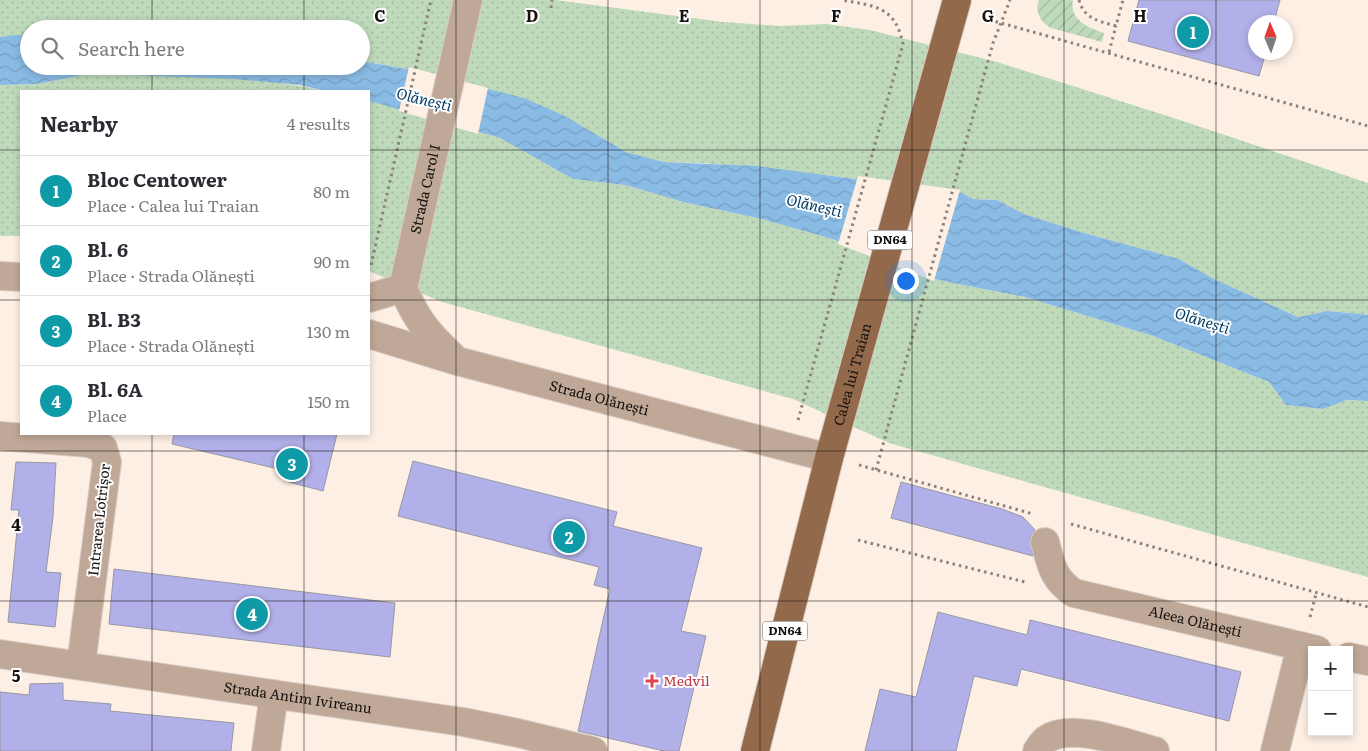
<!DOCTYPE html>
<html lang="en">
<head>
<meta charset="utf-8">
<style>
	body { margin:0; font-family:Literata,serif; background:#f7f7f7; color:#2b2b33 }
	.controls { position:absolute; right:15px; bottom:15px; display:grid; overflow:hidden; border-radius:0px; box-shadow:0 2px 8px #0003 }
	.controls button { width:45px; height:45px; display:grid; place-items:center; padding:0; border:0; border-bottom:1px solid #e1e1e2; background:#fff; color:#2b2b33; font:25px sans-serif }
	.compass { position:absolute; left:1248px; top:15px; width:45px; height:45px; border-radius:50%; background:#fff; box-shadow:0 2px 8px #0003; rotate:358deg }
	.you { position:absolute; left:905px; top:280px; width:18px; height:18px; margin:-12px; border:4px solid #fff; border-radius:50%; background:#1a73e8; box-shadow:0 0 0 8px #1a73e833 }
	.badge { display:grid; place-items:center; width:32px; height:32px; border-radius:50%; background:#ae6d37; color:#fff; font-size:16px; font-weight:700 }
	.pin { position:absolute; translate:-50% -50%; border:2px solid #fff; box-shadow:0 1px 5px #0006 }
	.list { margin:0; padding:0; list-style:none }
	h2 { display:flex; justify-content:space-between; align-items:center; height:65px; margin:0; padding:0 20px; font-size:21px }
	h2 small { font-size:16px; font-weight:400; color:#7c7c81 }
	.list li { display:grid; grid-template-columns:32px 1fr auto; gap:15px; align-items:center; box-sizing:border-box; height:70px; padding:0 20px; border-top:1px solid #e1e1e2 }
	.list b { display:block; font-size:19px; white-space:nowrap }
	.list p { margin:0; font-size:16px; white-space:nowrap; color:#7c7c81 }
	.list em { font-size:16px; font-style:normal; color:#7c7c81 }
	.icon { flex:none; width:28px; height:28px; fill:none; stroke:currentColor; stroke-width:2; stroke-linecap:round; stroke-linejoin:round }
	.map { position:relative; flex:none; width:1368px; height:751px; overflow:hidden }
	.search { position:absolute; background:#fff; box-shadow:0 2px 8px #0003; left:20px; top:20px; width:350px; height:55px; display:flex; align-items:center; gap:12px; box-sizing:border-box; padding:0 18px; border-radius:28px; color:#7c7c81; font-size:19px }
	.panel { position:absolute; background:#fff; box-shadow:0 2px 8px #0003; left:20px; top:90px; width:350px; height:345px; border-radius:0px }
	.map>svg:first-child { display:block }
</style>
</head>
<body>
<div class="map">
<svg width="1368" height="751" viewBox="0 0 1368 751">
	<defs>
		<pattern id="grass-dots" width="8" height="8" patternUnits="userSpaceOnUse" patternTransform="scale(1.25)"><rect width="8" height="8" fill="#bedabb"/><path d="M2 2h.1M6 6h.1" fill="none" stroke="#a3baa0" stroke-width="1.8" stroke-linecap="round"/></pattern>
		<pattern id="garden-furrows" width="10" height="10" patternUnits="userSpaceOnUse" patternTransform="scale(1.25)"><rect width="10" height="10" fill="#bedabb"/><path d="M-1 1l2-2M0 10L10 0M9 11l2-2" fill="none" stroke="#a3baa0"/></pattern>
		<pattern id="water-waves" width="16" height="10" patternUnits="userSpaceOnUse" patternTransform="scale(1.25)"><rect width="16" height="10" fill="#8abbe5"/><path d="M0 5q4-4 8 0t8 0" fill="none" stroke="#76a0c3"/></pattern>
	</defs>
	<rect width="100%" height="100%" fill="#fdefe4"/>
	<!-- grass -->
	<path fill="url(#grass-dots)" d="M 0,0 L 555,0 L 723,22 L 780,26 L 826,24 L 870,30 L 997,62 L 1177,119 L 1368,183 L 1368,315 L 1362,314 L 1327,311 L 1298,317 L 1214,279 L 1179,259 L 1081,232 L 1024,214 L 997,200 L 973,199 L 962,193 L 832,176 L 703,163 L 664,162 L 626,152 L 565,116 L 481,89 L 407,69 L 361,61 L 361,29 L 29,29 L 29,35 L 0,37 Z
		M 83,75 C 161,75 249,74 326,91 L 21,91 L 21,236 L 0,236 L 0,85 L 37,84 Z
		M 369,101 L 500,138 L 573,179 L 625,185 L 687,203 L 762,219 L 832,239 L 938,280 L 1025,297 L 1153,336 L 1269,382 L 1286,405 L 1323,409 L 1347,400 L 1368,401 L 1368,577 L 1232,540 L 889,443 L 793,399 L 442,302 L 369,271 Z"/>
	<!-- garden -->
	<path fill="url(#garden-furrows)" d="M 1039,0 L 1073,0 C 1069,20 1089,28 1104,33 L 1102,42 L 1051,28 C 1041,22 1034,12 1039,0 Z"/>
	<!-- water -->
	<path fill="url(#water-waves)" d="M 14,35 L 29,35 L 29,66 L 361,66 L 361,61 L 407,69 L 524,98 L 565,116 L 626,152 L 664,162 L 757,166 L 962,193 L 973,199 L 997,200 L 1024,214 L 1081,232 L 1179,259 L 1214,279 L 1298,317 L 1327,311 L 1362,314 L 1368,315 L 1368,401 L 1347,400 L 1323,409 L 1286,405 L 1269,382 L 1153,336 L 1025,297 L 938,280 L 832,239 L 762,219 L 687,203 L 625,185 L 573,179 L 500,138 L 369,101 L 369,91 L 326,91 L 300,85 L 234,79 L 127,75 L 83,75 L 37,84 L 0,85 L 0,37 Z"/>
	<!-- pier -->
	<path fill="#fdefe4" d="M 409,67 L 488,88 L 478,134 L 399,111 Z
		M 858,176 L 960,190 L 934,281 L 838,244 Z"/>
	<!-- building -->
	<path fill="#b2b0e9" stroke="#9797a5" d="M 1139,0 L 1280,0 L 1274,22 L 1256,22 L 1256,52 L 1266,52 L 1259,76 L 1128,41 Z
		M 174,434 L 337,434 L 323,491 L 289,482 L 291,472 L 172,444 Z
		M 413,461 L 617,512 L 613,526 L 702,548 L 681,631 L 706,636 L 679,751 L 664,751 L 578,731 L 610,589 L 594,585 L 599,567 L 398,516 Z
		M 16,462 L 56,463 L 53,517 L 46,572 L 61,573 L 55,627 L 8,622 L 19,510 L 11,510 Z
		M 901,482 L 1002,509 L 1023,517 L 1035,530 L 1030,538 L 1033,556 L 891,518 Z
		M 114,569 L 395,603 L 390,657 L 109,624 Z
		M 938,612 L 1027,635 L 1030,620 L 1241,672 L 1229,721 L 1021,669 L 1017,686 L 974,676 L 956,751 L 865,751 L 880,689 L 916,697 Z
		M 63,683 L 63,700 L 111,704 L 110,711 L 234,723 L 231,751 L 0,751 L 0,692 L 29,695 L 30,684 Z"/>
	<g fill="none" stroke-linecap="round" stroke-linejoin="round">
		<!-- minor casing -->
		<g stroke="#d8cbc2" stroke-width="30">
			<g id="minor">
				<path d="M 0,276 L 21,277"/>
				<path d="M 369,298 L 403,288"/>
				<path id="s1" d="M 369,334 L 457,361 L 829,458"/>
				<path id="s2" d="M 452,356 C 428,334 416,319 403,288 L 468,0"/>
				<path d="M 0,436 L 89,443 L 103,448 L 107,462 L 81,665"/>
				<path id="s3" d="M 1045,542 C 1051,565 1053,579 1074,593 L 1317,650"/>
				<path id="s4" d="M 0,654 L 463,722 L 518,733 L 593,751"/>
				<path d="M 1349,657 L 1368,661"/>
				<path d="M 266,751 L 274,694"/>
				<path d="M 1037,751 C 1040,747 1043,741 1047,739 C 1071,722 1129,744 1155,751"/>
				<path d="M 1275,751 L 1301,646"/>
			</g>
		</g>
		<!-- major casing -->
		<g stroke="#d8cbc2" stroke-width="30">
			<g id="major">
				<path id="s5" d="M 755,751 L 829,458 L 957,0"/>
			</g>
		</g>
		<!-- path -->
		<path stroke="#8c827b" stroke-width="3" stroke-dasharray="2.5 4" stroke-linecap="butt" d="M 1079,0 C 1084,19 1099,21 1116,26 L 1123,0
			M 551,8 L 552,0
			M 983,18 L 1368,126
			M 1109,52 L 1116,26
			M 371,265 L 431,0
			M 798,420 L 903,44 C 895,6 875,6 841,0
			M 859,465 L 1033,514
			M 876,470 L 993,43 L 1010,0
			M 1071,524 L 1368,607
			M 858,540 L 1025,582
			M 1310,617 L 1316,594"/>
		<!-- minor -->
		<use href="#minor" stroke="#bfa897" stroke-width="28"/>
		<!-- major -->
		<use href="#major" stroke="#926a4b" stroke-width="28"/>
	</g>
	<!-- grid -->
	<path fill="none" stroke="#16110e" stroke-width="1" stroke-opacity="0.55" d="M 152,0 L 152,29M 304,0 L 304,29M 456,0 L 456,751M 608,0 L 608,751M 760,0 L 760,751M 912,0 L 912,751M 1064,0 L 1064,751M 1216,0 L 1216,751M 152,66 L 152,91M 304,66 L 304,91M 0,150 L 21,150M 369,150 L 1368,150M 0,300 L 21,300M 369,300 L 1368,300M 152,434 L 152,751M 304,434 L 304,751M 0,451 L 1368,451M 0,601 L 1368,601"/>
	<!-- markers -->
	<path fill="#e0444e" stroke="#fff" stroke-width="2" d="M649.5 673.5h5v5h5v5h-5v5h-5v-5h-5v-5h5z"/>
	<g text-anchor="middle" stroke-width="4" stroke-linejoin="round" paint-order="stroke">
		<!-- shield labels -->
		<g fill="#fff" stroke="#5c5856" stroke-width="1">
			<rect x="867.5" y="230.5" width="45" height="19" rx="4"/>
			<rect x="762.5" y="621.5" width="45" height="19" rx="4"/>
		</g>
		<g font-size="12" font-weight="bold" fill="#16110e">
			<text x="890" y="244">DN64</text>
			<text x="785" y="635">DN64</text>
		</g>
		<!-- street labels -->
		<g font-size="14" fill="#16110e" stroke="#fff">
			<text dy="5" stroke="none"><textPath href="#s2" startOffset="186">Strada Carol I</textPath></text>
			<text dy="5" stroke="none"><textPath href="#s5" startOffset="389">Calea lui Traian</textPath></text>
			<text dy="5" stroke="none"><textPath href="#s1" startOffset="239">Strada Olănești</textPath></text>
			<text transform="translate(99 520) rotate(-84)" y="5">Intrarea Lotrișor</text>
			<text dy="5" stroke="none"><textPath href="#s3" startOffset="185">Aleea Olănești</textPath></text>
			<text dy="5" stroke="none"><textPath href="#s4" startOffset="301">Strada Antim Ivireanu</textPath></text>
		</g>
		<!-- health labels -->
		<g font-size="14" fill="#be3a42" stroke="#fff" text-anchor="start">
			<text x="663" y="686">Medvil</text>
		</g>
		<!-- water labels -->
		<g font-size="15" font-style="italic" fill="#003c63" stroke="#fff">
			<text transform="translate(424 100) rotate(14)" y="5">Olănești</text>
			<text transform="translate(814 206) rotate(13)" y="5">Olănești</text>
			<text transform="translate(1202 321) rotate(17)" y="5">Olănești</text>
		</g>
	</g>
	<g font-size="16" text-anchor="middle" font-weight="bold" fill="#16110e" stroke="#fff" stroke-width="4" stroke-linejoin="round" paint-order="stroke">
		<text x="380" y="22">C</text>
		<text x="532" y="22">D</text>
		<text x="684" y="22">E</text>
		<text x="836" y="22">F</text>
		<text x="988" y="22">G</text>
		<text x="1140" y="22">H</text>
		<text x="16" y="531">4</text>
		<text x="16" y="682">5</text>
	</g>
</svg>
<div class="controls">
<button>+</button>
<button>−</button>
</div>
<svg class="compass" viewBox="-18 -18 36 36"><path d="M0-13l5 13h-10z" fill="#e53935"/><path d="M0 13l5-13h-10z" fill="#7c7c81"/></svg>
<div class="you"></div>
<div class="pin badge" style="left:1193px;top:32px;background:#0f9aa8">1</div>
<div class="pin badge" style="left:569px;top:537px;background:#0f9aa8">2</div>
<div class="pin badge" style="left:292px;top:464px;background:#0f9aa8">3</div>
<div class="pin badge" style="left:252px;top:614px;background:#0f9aa8">4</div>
<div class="search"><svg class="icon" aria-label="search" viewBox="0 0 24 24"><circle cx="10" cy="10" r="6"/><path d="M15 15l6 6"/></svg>Search here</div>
<section class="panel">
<h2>Nearby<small>4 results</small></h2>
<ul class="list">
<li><span class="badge" style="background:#0f9aa8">1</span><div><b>Bloc Centower</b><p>Place · Calea lui Traian</p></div><em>80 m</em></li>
<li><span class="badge" style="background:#0f9aa8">2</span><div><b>Bl. 6</b><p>Place · Strada Olănești</p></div><em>90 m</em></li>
<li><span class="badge" style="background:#0f9aa8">3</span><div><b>Bl. B3</b><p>Place · Strada Olănești</p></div><em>130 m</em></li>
<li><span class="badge" style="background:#0f9aa8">4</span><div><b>Bl. 6A</b><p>Place</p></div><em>150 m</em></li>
</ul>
</section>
</div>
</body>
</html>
